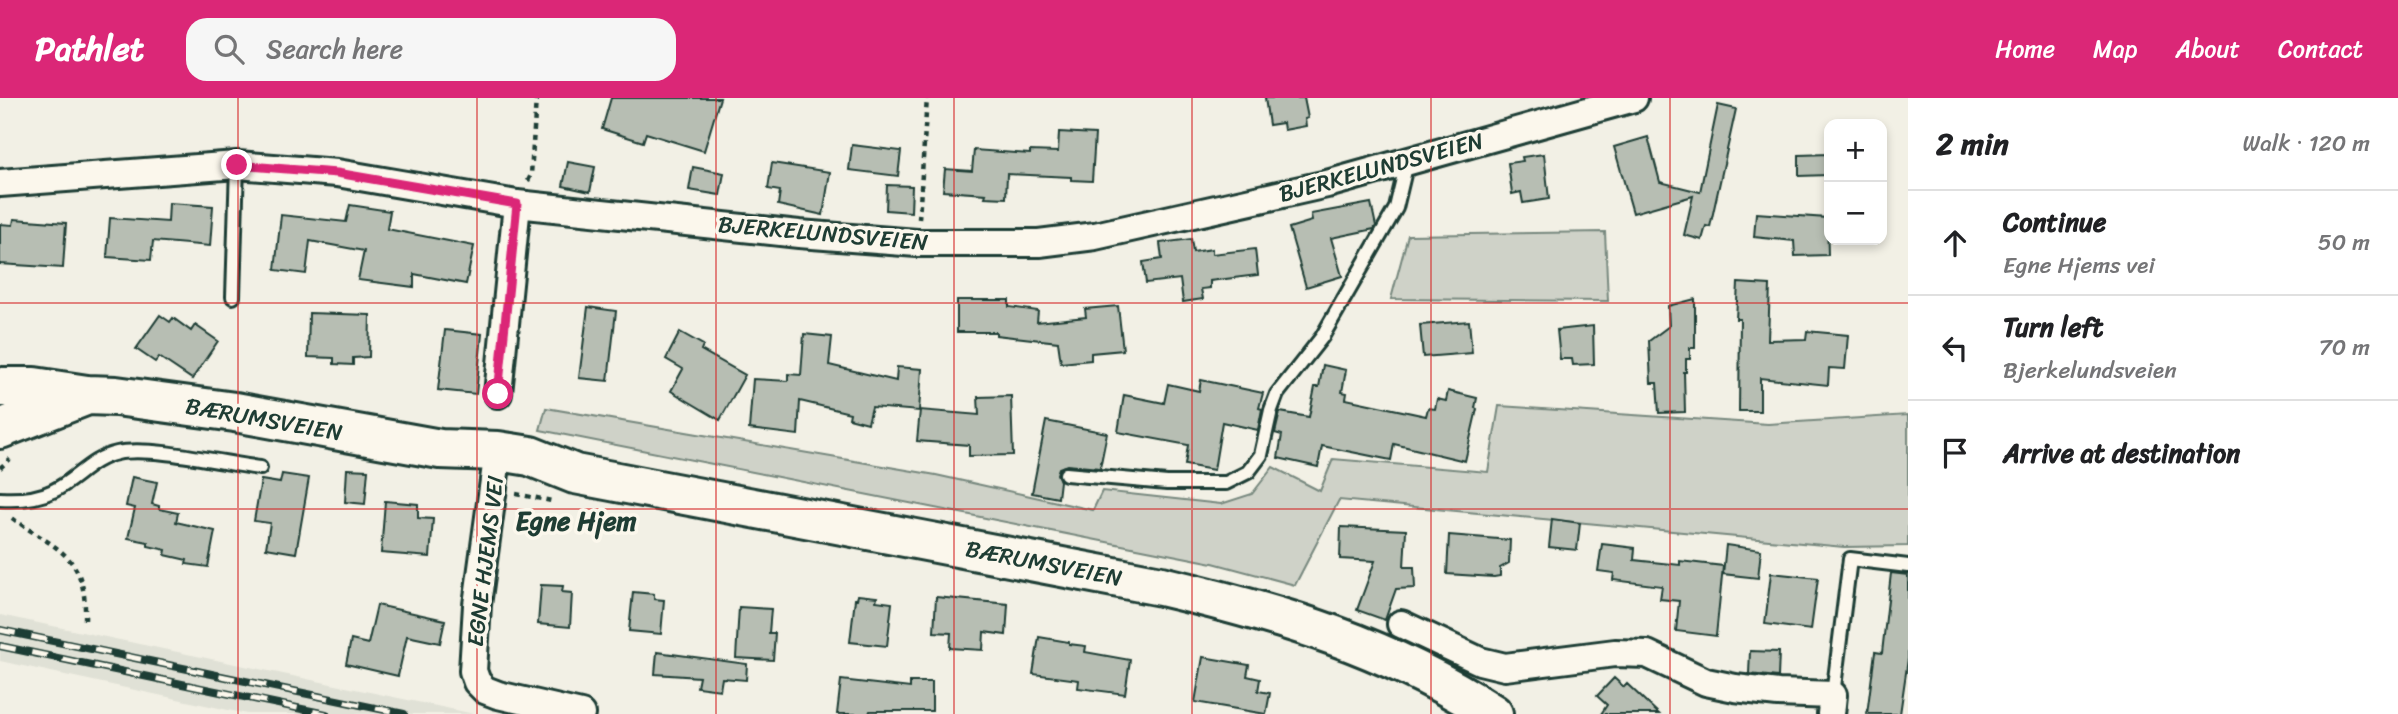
<!DOCTYPE html>
<html lang="en">
<head>
<meta charset="utf-8">
<style>
	body { margin:0; font-family:Sriracha,sans-serif; background:#f6f6f6; color:#202124 }
	.controls { position:absolute; right:21px; top:21px; display:grid; overflow:hidden; border-radius:14px; box-shadow:0 4px 10px #0003 }
	.controls button { width:63px; height:63px; display:grid; place-items:center; padding:0; border:0; border-bottom:2px solid #e0e0e0; background:#fff; color:#202124; font:35px sans-serif }
	.stop { position:absolute; width:21px; height:21px; margin:-16px; border:5px solid #db2777; border-radius:50%; background:#fff }
	.stop.end { background:#db2777; border-color:#fff; box-shadow:0 2px 7px #0008 }
	.list { margin:0; padding:0; list-style:none }
	h2 { display:flex; justify-content:space-between; align-items:center; height:91px; margin:0; padding:0 28px; font-size:30px }
	h2 small { font-size:23px; font-weight:400; color:#757577 }
	.list li { display:grid; grid-template-columns:46px 1fr auto; gap:21px; align-items:center; box-sizing:border-box; height:105px; padding:0 28px; border-top:2px solid #e0e0e0 }
	.list b { display:block; font-size:26px; white-space:nowrap }
	.list p { margin:0; font-size:23px; white-space:nowrap; color:#757577 }
	.list em { font-size:23px; font-style:normal; color:#757577 }
	.icon { flex:none; width:38px; height:38px; fill:none; stroke:currentColor; stroke-width:2; stroke-linecap:round; stroke-linejoin:round }
	.map { position:relative; flex:none; width:1908px; height:616px; overflow:hidden }
	header { display:flex; align-items:center; gap:42px; box-sizing:border-box; height:98px; padding:0 35px; background:#db2777; color:#fff }
	header strong { font-size:33px }
	nav { display:flex; gap:38px; margin-inline-start:auto; font-size:24px }
	.search { width:490px; height:63px; background:#f6f6f6; display:flex; align-items:center; gap:18px; box-sizing:border-box; padding:0 24px; border-radius:21px; color:#757577; font-size:26px }
	main { display:flex }
	aside { flex:1; background:#fff }
	.map>svg:first-child { display:block }
</style>
</head>
<body>
<header>
<strong>Pathlet</strong>
<div class="search"><svg class="icon" aria-label="search" viewBox="0 0 24 24"><circle cx="10" cy="10" r="6"/><path d="M15 15l6 6"/></svg>Search here</div>
<nav><a>Home</a><a>Map</a><a>About</a><a>Contact</a></nav>
</header>
<main>
<div class="map">
<svg width="1908" height="616" viewBox="0 0 1908 616">
	<rect width="100%" height="100%" fill="#f2f0e5"/>
	<filter id="ink" filterUnits="userSpaceOnUse"><feTurbulence type="fractalNoise" baseFrequency=".0143" numOctaves="2"/><feDisplacementMap in="SourceGraphic" scale="14" xChannelSelector="R" yChannelSelector="G"/><feConvolveMatrix kernelMatrix="1 2 1 2 8 2 1 2 1" color-interpolation-filters="sRGB"/></filter>
	<g filter="url(#ink)">
		<!-- built -->
		<path fill="#e0e1d6" d="M 0,517 L 451,611 L 474,616 L 247,616 L 0,563 Z"/>
		<!-- green -->
		<path fill="#cfd2c8" stroke="#77887e" stroke-width="2" d="M 1605,134 L 1608,203 L 1391,201 L 1408,137 Z
			M 1499,308 L 1768,326 L 1908,317 L 1908,448 L 1844,449 L 1339,402 L 1295,487 L 1213,465 L 540,332 L 546,310 L 936,377 L 1093,412 L 1102,393 L 1221,406 L 1252,396 L 1273,369 L 1320,393 L 1333,361 L 1488,374 Z"/>
		<!-- building -->
		<path fill="#b7beb3" stroke="#1f3d34" stroke-width="2" d="M 611,0 L 720,0 L 704,53 L 646,35 L 643,44 L 602,31 Z
			M 1265,0 L 1304,0 L 1308,20 L 1305,21 L 1306,28 L 1284,32 L 1283,25 L 1269,27 Z
			M 1718,7 L 1736,11 L 1710,129 L 1706,128 L 1702,142 L 1684,137 L 1693,98 L 1633,115 L 1614,49 L 1648,39 L 1660,84 L 1700,94 Z
			M 1059,34 L 1095,36 L 1092,83 L 1071,82 L 1071,79 L 1007,76 L 1006,100 L 985,99 L 986,96 L 943,93 L 945,71 L 972,73 L 974,52 L 1030,56 L 1030,53 L 1058,54 Z
			M 852,47 L 901,53 L 898,78 L 849,72 Z
			M 1544,56 L 1549,101 L 1523,105 L 1521,94 L 1512,96 L 1508,65 L 1523,63 L 1522,59 Z
			M 1829,56 L 1829,77 L 1799,78 L 1799,57 Z
			M 568,64 L 595,69 L 590,94 L 563,88 Z
			M 772,65 L 830,74 L 823,117 L 778,107 L 780,93 L 768,91 Z
			M 693,69 L 724,75 L 720,97 L 689,92 Z
			M 887,87 L 912,88 L 911,114 L 886,112 Z
			M 169,105 L 213,108 L 210,148 L 153,143 L 151,162 L 107,159 L 110,120 L 168,124 Z
			M 1371,105 L 1376,128 L 1374,131 L 1331,140 L 1342,178 L 1306,189 L 1289,130 L 1312,123 L 1311,116 Z
			M 350,107 L 390,113 L 387,131 L 474,148 L 466,186 L 414,176 L 414,189 L 358,182 L 364,153 L 310,143 L 306,176 L 275,172 L 281,117 L 346,124 Z
			M 1756,115 L 1827,120 L 1828,157 L 1795,158 L 1794,143 L 1754,139 Z
			M 14,121 L 66,125 L 63,170 L 0,166 L 0,126 L 13,127 Z
			M 1191,141 L 1193,154 L 1212,151 L 1212,156 L 1255,151 L 1258,177 L 1210,183 L 1210,190 L 1201,191 L 1203,201 L 1183,204 L 1180,181 L 1146,185 L 1143,164 L 1162,161 L 1160,145 Z
			M 1738,185 L 1770,187 L 1768,242 L 1806,241 L 1807,233 L 1848,237 L 1845,271 L 1829,270 L 1828,287 L 1760,280 L 1760,313 L 1739,313 L 1740,221 L 1736,221 Z
			M 1695,201 L 1695,250 L 1690,250 L 1690,261 L 1686,261 L 1686,274 L 1684,274 L 1685,314 L 1659,315 L 1657,285 L 1651,285 L 1649,243 L 1669,228 L 1668,208 Z
			M 957,202 L 1009,202 L 1009,209 L 1038,213 L 1037,224 L 1086,219 L 1085,211 L 1118,208 L 1123,252 L 1091,255 L 1091,262 L 1061,265 L 1058,244 L 996,237 L 996,234 L 957,234 Z
			M 588,209 L 616,213 L 608,283 L 579,280 Z
			M 309,215 L 370,217 L 369,259 L 353,260 L 353,267 L 334,266 L 334,260 L 308,259 Z
			M 160,217 L 170,224 L 173,220 L 191,233 L 195,227 L 218,243 L 192,281 L 159,259 L 155,264 L 136,251 Z
			M 1469,223 L 1472,255 L 1423,259 L 1420,227 Z
			M 1593,228 L 1594,266 L 1573,267 L 1572,261 L 1560,261 L 1557,232 Z
			M 445,232 L 482,236 L 476,296 L 438,292 Z
			M 680,234 L 703,247 L 701,252 L 745,277 L 720,322 L 671,293 L 683,271 L 666,261 Z
			M 804,236 L 832,239 L 829,267 L 896,283 L 897,269 L 922,271 L 919,313 L 872,309 L 868,325 L 849,320 L 850,315 L 800,303 L 798,337 L 749,331 L 753,281 L 788,283 L 788,276 L 801,277 Z
			M 1323,267 L 1346,272 L 1342,294 L 1347,295 L 1346,301 L 1426,318 L 1428,310 L 1435,311 L 1437,301 L 1446,303 L 1448,293 L 1477,300 L 1475,310 L 1477,311 L 1465,363 L 1394,346 L 1391,362 L 1322,348 L 1318,369 L 1278,360 L 1282,337 L 1275,335 L 1280,314 L 1309,319 L 1315,289 L 1319,289 Z
			M 1201,282 L 1263,295 L 1259,310 L 1262,311 L 1258,332 L 1222,324 L 1214,372 L 1185,367 L 1188,347 L 1118,334 L 1124,297 L 1164,305 L 1168,286 L 1199,293 Z
			M 1011,298 L 1013,357 L 969,358 L 969,347 L 917,343 L 920,312 L 979,317 L 978,299 Z
			M 1046,323 L 1107,335 L 1100,370 L 1067,367 L 1059,370 L 1057,376 L 1060,383 L 1058,400 L 1032,395 Z
			M 347,371 L 368,372 L 365,406 L 345,404 Z
			M 282,376 L 309,380 L 296,455 L 266,450 L 270,425 L 254,423 L 261,382 L 280,385 Z
			M 132,379 L 157,384 L 152,406 L 159,408 L 159,411 L 178,415 L 176,424 L 215,433 L 208,469 L 186,466 L 187,462 L 165,457 L 166,452 L 148,448 L 148,444 L 128,440 L 135,410 L 126,408 Z
			M 385,403 L 418,406 L 418,420 L 433,421 L 430,459 L 381,455 Z
			M 1552,421 L 1580,425 L 1577,452 L 1549,449 Z
			M 1341,429 L 1406,432 L 1404,469 L 1414,469 L 1415,490 L 1396,491 L 1385,522 L 1357,512 L 1375,463 L 1340,461 Z
			M 1449,437 L 1510,442 L 1509,465 L 1500,470 L 1500,478 L 1494,479 L 1447,476 Z
			M 1602,446 L 1635,450 L 1634,462 L 1680,467 L 1680,463 L 1723,468 L 1716,538 L 1676,533 L 1679,503 L 1660,501 L 1662,488 L 1613,482 L 1614,475 L 1598,473 Z
			M 1726,447 L 1761,452 L 1758,480 L 1723,476 Z
			M 1771,475 L 1818,480 L 1811,532 L 1765,526 Z
			M 1891,475 L 1908,477 L 1908,561 L 1900,616 L 1867,616 L 1875,554 L 1882,555 Z
			M 541,487 L 563,488 L 562,494 L 572,495 L 570,529 L 538,526 Z
			M 633,494 L 654,496 L 654,501 L 664,502 L 661,536 L 629,533 Z
			M 858,497 L 877,499 L 876,503 L 892,505 L 887,548 L 850,544 L 855,501 L 857,501 Z
			M 936,499 L 1008,506 L 1006,537 L 984,534 L 983,552 L 950,550 L 951,535 L 934,534 Z
			M 377,507 L 445,522 L 440,545 L 407,538 L 398,578 L 346,566 L 351,542 L 368,546 Z
			M 739,509 L 771,511 L 769,535 L 775,535 L 773,562 L 736,560 Z
			M 1039,539 L 1069,544 L 1069,546 L 1086,548 L 1085,554 L 1130,562 L 1125,596 L 1078,590 L 1079,582 L 1033,576 Z
			M 1750,553 L 1779,554 L 1778,579 L 1749,576 Z
			M 657,554 L 747,566 L 746,582 L 722,580 L 720,592 L 697,589 L 699,579 L 655,576 Z
			M 1203,559 L 1249,567 L 1247,578 L 1260,581 L 1258,593 L 1270,595 L 1266,616 L 1195,604 Z
			M 1614,580 L 1624,589 L 1627,586 L 1659,616 L 1601,616 L 1607,607 L 1597,598 Z
			M 841,582 L 910,590 L 910,584 L 932,584 L 932,613 L 870,613 L 869,616 L 837,616 Z"/>
		<g fill="none" stroke-linecap="round" stroke-linejoin="round">
			<!-- service casing -->
			<g stroke="#1f3d34" stroke-width="18">
				<path id="service" d="M 233,199 L 237,67
					M 1066,376 L 1167,385 L 1226,385 L 1248,374 L 1261,357 L 1271,312 L 1277,296 L 1322,239 L 1396,110 L 1407,64
					M 0,401 C 17,402 37,401 53,393 C 75,383 91,360 117,355 C 151,348 223,365 260,370
					M 1833,597 L 1850,461 L 1908,468"/>
			</g>
			<!-- minor casing -->
			<g stroke="#1f3d34" stroke-width="32">
				<path id="minor" d="M 0,85 L 237,67 L 337,75 L 517,106 L 799,136 L 917,145 L 1039,145 L 1095,138 L 1327,86 L 1634,0
					M 498,296 L 517,106
					M 498,353 L 477,507 L 473,573 L 477,584 L 485,592 L 498,597 L 581,616
					M 1401,526 L 1480,563 L 1505,569 L 1615,555 L 1647,556 L 1706,584 L 1735,590 L 1778,595 L 1833,597 L 1831,616"/>
			</g>
			<!-- primary casing -->
			<g stroke="#1f3d34" stroke-width="44">
				<path id="primary" d="M 0,289 L 34,289 L 87,297 L 116,298 L 235,314 L 440,351 L 498,353 L 530,358 L 575,376 L 1161,488 C 1280,516 1389,548 1493,616
					M 0,331 L 85,298"/>
			</g>
			<!-- path -->
			<path stroke="#1f3d34" stroke-width="4.5" stroke-dasharray="5 5" stroke-linecap="butt" d="M 528,83 L 531,77 L 536,0
				M 919,121 L 927,0
				M 0,370 L 10,361
				M 516,396 L 552,403
				M 12,420 C 58,453 87,456 85,522"/>
			<!-- service -->
			<use href="#service" stroke="#fbf7ec" stroke-width="12"/>
			<!-- minor -->
			<use href="#minor" stroke="#fbf7ec" stroke-width="26"/>
			<!-- primary -->
			<use href="#primary" stroke="#fbf7ec" stroke-width="38"/>
			<!-- rail casing -->
			<g stroke="#1f3d34" stroke-width="8">
				<path id="rail" d="M 0,532 L 404,616
					M 0,548 L 326,616"/>
			</g>
			<!-- rail -->
			<use href="#rail" stroke="#fbf7ec" stroke-width="5" stroke-dasharray="16" stroke-linecap="butt"/>
		</g>
	</g>
	<g fill="none" stroke-linecap="round" stroke-linejoin="round" filter="url(#ink)">
		<!-- route -->
		<path stroke="#db2777" stroke-width="9" d="M 237,67 L 337,75 L 517,106 L 498,296"/>
	</g>
	<!-- grid -->
	<path fill="none" stroke="#d62828" stroke-width="2" stroke-opacity="0.55" d="M 238,0 L 238,616M 477,0 L 477,616M 716,0 L 716,616M 954,0 L 954,616M 1192,0 L 1192,616M 1431,0 L 1431,616M 1670,0 L 1670,616M 0,205 L 1908,205M 0,411 L 1908,411"/>
	<g text-anchor="middle" stroke-width="7" stroke-linejoin="round" paint-order="stroke">
		<!-- street labels -->
		<g font-size="23" fill="#1f3d34" stroke="#fbf7ec">
			<text transform="translate(1381 69) rotate(-15)" y="8">BJERKELUNDSVEIEN</text>
			<text transform="translate(823 135) rotate(5)" y="8">BJERKELUNDSVEIEN</text>
			<text transform="translate(264 321) rotate(10)" y="8">BÆRUMSVEIEN</text>
			<text transform="translate(485 463) rotate(-83)" y="8">EGNE HJEMS VEI</text>
			<text transform="translate(1044 465) rotate(11)" y="8">BÆRUMSVEIEN</text>
		</g>
		<!-- quarter labels -->
		<g font-size="26" font-weight="bold" fill="#1f3d34" stroke="#fbf7ec">
			<text x="576" y="432">Egne Hjem</text>
		</g>
	</g>
</svg>
<div class="controls">
<button>+</button>
<button>−</button>
</div>
<div class="stop" style="left:498px;top:296px"></div>
<div class="stop end" style="left:237px;top:67px"></div>
</div>
<aside>
<h2>2 min<small>Walk · 120 m</small></h2>
<ul class="list">
<li><svg class="icon" aria-label="ahead" viewBox="0 0 24 24"><path d="M12 20V5M6 11l6-6 6 6"/></svg><div><b>Continue</b><p>Egne Hjems vei</p></div><em>50 m</em></li>
<li><svg class="icon" aria-label="left" viewBox="0 0 24 24"><path d="M17 20v-9H6M10 6l-5 5 5 5"/></svg><div><b>Turn left</b><p>Bjerkelundsveien</p></div><em>70 m</em></li>
<li><svg class="icon" aria-label="arrive" viewBox="0 0 24 24"><path d="M6 21V4h12l-3 4 3 4H6"/></svg><div><b>Arrive at destination</b></div></li>
</ul>
</aside>
</main>
</body>
</html>
